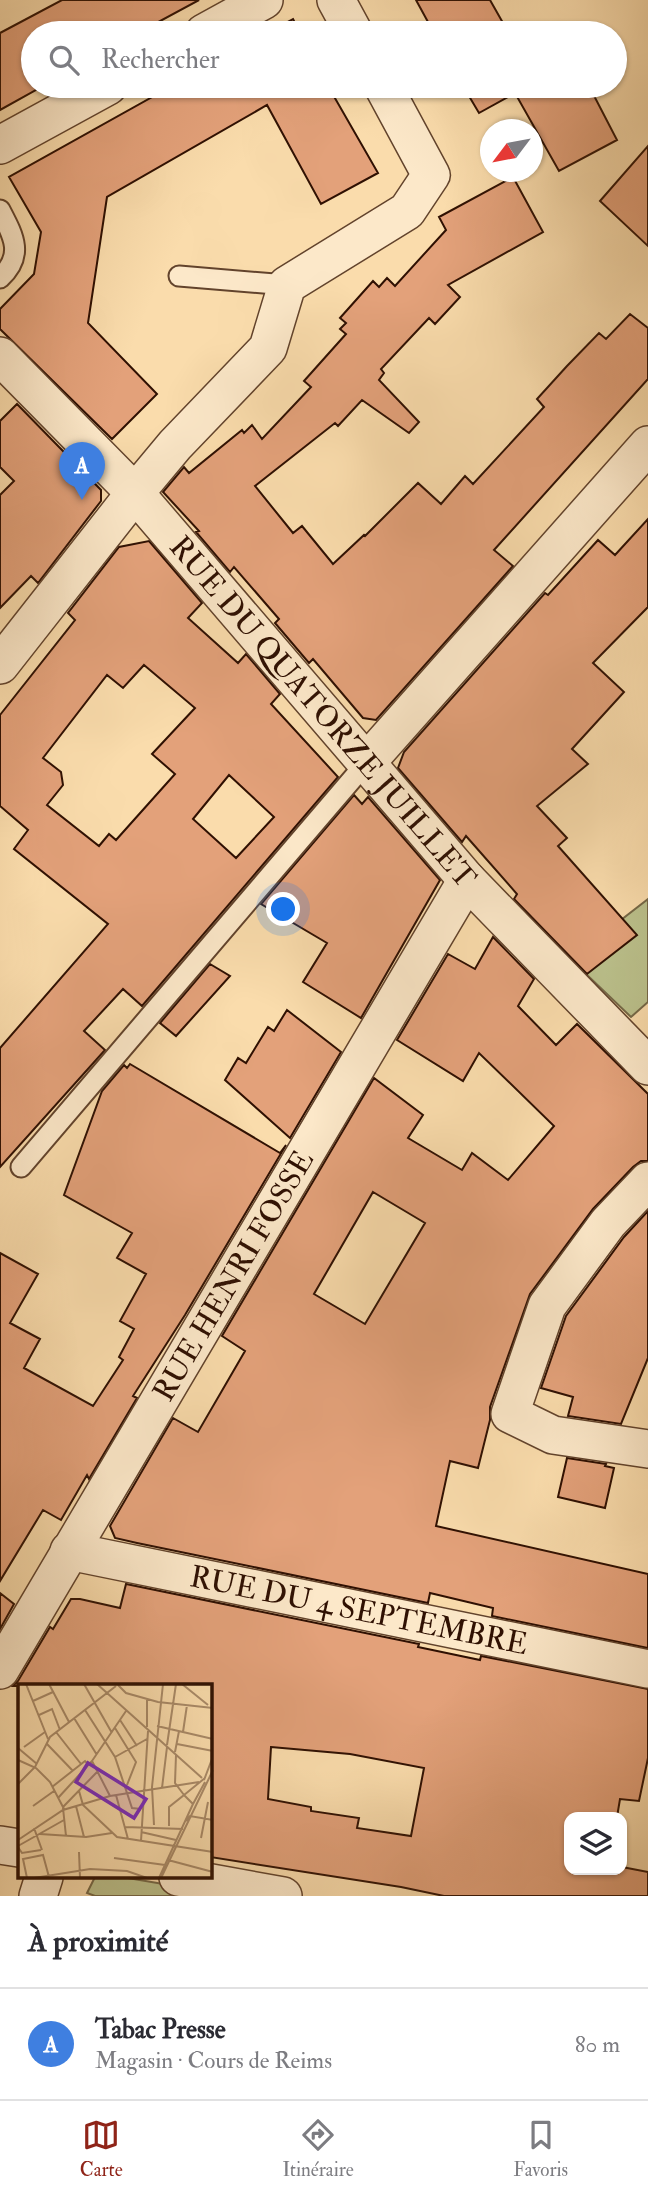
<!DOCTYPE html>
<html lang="fr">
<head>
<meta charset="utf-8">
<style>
	body { margin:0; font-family:"IM FELL Double Pica",serif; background:#f7f7f7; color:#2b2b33 }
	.controls { position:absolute; right:21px; bottom:21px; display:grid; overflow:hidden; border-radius:14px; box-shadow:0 2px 5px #0004 }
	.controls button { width:63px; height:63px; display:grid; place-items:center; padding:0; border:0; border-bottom:2px solid #e1e1e2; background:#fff; color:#2b2b33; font:35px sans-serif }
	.compass { position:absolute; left:480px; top:119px; width:63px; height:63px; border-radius:50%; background:#fff; box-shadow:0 2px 5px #0004; rotate:238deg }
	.you { position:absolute; left:284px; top:910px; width:24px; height:24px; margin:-18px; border:5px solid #fff; border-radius:50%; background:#1a73e8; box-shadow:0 0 0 10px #1a73e833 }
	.badge { display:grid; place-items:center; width:46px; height:46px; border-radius:50%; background:#8f2418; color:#fff; font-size:23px; font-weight:700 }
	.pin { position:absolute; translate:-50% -58px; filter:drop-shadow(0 2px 4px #0008) }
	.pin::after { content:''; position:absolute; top:37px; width:24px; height:21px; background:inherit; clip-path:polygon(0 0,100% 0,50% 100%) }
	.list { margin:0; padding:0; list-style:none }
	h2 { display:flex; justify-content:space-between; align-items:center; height:91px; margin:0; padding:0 28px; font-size:30px }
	h2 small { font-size:23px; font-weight:400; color:#7c7c81 }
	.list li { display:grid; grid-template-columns:46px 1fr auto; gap:21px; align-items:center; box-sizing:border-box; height:112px; padding:0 28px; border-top:2px solid #e1e1e2 }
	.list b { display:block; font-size:26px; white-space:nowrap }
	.list p { margin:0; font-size:23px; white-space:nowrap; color:#7c7c81 }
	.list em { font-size:23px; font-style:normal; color:#7c7c81 }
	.icon { flex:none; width:38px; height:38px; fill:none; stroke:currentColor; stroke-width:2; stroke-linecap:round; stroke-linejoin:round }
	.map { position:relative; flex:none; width:648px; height:1896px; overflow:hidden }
	.search { position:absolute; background:#fff; box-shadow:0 2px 5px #0004; left:21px; right:21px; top:21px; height:77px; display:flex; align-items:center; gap:18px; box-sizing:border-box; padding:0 24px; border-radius:38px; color:#7c7c81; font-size:26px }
	.sheet { height:203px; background:#fff }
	nav { display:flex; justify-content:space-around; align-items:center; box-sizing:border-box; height:98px; border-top:2px solid #e1e1e2; background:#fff; font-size:19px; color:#7c7c81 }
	nav a { display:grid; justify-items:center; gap:4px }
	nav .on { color:#8f2418 }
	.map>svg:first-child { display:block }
</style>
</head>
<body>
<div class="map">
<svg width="648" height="1896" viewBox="0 0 648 1896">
	<rect width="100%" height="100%" fill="#fadcac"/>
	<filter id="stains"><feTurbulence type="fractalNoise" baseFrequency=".00286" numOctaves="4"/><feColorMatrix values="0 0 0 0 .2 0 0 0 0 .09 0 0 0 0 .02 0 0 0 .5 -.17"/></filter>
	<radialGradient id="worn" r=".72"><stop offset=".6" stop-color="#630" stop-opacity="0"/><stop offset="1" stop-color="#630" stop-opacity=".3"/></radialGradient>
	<!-- green -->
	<path fill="#bbc18c" stroke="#756847" stroke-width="2" d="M 648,899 L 648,1002 L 631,1017 L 586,974 L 572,958 Z
		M 95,1877 L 122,1877 L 234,1896 L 95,1896 L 87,1893 Z"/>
	<!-- building -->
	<path fill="#e3a17a" stroke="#2f1002" stroke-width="2" fill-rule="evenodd" d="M 62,0 L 199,0 L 138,33 L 33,33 L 33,86 L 43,86 L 0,110 L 0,33 Z
		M 416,0 L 490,0 L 507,30 L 503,33 L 434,33 Z
		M 293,19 L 300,33 L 267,33 Z
		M 172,86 L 328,86 L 378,173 L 321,204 L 267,105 L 107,197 L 88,323 L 157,394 L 112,439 L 0,329 L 0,309 L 34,274 L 41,232 L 9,177 Z
		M 463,86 L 589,86 L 617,140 L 559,171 L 515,93 L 479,113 Z
		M 648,146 L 648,246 L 600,201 Z
		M 513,177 L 543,232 L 448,285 L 460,297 L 435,324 L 429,318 L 381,369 L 384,373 L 379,380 L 419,422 L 409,433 L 362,400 L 338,426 L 335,423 L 255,486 L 293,533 L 302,526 L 333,564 L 364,535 L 365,536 L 418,483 L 441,504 L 465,476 L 473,484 L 544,407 L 537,399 L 567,366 L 599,333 L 606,339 L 630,314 L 648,328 L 648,379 L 494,550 L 513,566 L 376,720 L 363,718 L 313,659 L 309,663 L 275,623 L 279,619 L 234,567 L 230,572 L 196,532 L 199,531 L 163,492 L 184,467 L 189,473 L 242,430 L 244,433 L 252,425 L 262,439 L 311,387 L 304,381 L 346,334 L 340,329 L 346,323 L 340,318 L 373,281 L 379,287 L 387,278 L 395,286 L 446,230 L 439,217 Z
		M 17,404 L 101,490 L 101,501 L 38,583 L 31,576 L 0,608 L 0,495 L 14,481 L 0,467 L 0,421 Z
		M 648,519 L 648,607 L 593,663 L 624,692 L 572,749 L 588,764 L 537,806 L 567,838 L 558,846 L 637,935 L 587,974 L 514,899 L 517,894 L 466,836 L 462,842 L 398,768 L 404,752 L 545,593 L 548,595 L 598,540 L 615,555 Z
		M 149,541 L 202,603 L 188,618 L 238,663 L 246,654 L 280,694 L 271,704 L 338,777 L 142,1006 L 123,989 L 84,1031 L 105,1050 L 0,1167 L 0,1048 L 108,924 L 14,849 L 28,830 L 0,806 L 0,715 L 75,620 L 68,613 L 119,547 ZM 144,665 L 195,708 L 152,754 L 175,774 L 116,840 L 109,834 L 99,846 L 47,805 L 63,785 L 61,772 L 43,758 L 107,675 L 123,688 ZM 229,775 L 274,817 L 236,858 L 193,819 Z
		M 354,795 L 362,804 L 368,797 L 440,880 L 361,1018 L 303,982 L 327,943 L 261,904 Z
		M 493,937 L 534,979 L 518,1006 L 556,1045 L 577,1024 L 648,1094 L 648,1161 L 641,1161 L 633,1167 L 593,1209 L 530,1294 L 490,1407 L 490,1420 L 478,1468 L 450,1461 L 436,1526 L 648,1574 L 648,1648 L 492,1616 L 493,1608 L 430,1593 L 428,1603 L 137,1543 L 115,1538 L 110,1526 L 173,1418 L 198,1432 L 245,1351 L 222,1336 L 374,1078 L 423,1115 L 408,1138 L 462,1170 L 472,1153 L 508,1180 L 554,1126 L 479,1053 L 463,1081 L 397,1040 L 448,954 L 475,969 ZM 373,1192 L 425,1223 L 365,1324 L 314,1294 Z
		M 210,964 L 230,976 L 176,1036 L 160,1023 Z
		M 287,1010 L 341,1052 L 290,1138 L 225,1080 L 238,1058 L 246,1063 L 268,1027 L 274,1031 Z
		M 130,1064 L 280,1153 L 286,1145 L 185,1315 L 133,1396 L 137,1398 L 89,1479 L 87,1475 L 61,1520 L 43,1510 L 0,1581 L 0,1253 L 38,1274 L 10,1323 L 40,1339 L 24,1368 L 93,1406 L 123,1360 L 119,1357 L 134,1329 L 120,1321 L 146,1274 L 117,1258 L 132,1233 L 64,1195 L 102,1091 L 124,1065 L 127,1068 Z
		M 648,1211 L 648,1358 L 621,1424 L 568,1416 L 573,1397 L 541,1388 L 566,1316 L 624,1237 Z
		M 567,1458 L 606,1464 L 605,1466 L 614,1468 L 605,1508 L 558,1497 Z
		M 126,1584 L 419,1644 L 418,1647 L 480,1660 L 481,1656 L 648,1689 L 648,1758 L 639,1801 L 620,1799 L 617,1817 L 569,1817 L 569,1870 L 622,1870 L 622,1867 L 648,1872 L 648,1896 L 444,1896 L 401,1887 L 210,1857 L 210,1686 L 13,1686 L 18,1681 L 50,1627 L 53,1629 L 71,1599 L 80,1599 L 120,1608 ZM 271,1747 L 350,1754 L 424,1768 L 411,1836 L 357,1828 L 359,1818 L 311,1811 L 311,1807 L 268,1799 Z
		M 0,1593 L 14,1604 L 0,1629 Z"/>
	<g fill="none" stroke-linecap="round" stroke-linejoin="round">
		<!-- service casing -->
		<g stroke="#62432c" stroke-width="23">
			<path id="service" d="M 0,210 C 13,235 25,255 0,278
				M 179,276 L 287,285
				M 21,1167 L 366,763"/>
		</g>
		<!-- minor casing -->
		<g stroke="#62432c" stroke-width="40">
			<g id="minor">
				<path d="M 336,0 L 354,33"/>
				<path d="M 204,33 L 264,0"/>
				<path d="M 0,145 L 108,86"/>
				<path id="s1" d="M 0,356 L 135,493 L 467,880 L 648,1066"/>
				<path d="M 0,665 L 135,493 L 175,445 L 268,348 L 287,285 L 407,211 L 431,175 L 383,86"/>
				<path d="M 366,763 L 648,445"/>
				<path d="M 648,1181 L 608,1223 L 547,1306 L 510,1414 L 553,1435 L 648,1449"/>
				<path id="s2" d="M 69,1551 L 648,1669"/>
				<path id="s3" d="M 0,1670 L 467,880"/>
				<path d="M 0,1845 L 19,1848"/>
				<path d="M 178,1877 L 283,1896"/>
				<path d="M 38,1896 L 44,1877"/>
			</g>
		</g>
		<!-- service -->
		<use href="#service" stroke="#fce8c9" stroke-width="19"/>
		<!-- minor -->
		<use href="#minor" stroke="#fce8c9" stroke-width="37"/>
	</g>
	<g text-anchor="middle" stroke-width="7" stroke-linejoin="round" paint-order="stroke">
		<!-- street labels -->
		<g font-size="30" fill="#2f1002" stroke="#fce8c9">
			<text dy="10" stroke="none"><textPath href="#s1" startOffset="481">RUE DU QUATORZE JUILLET</textPath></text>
			<text dy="10" stroke="none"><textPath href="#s3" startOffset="458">RUE HENRI FOSSE</textPath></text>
			<text dy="10" stroke="none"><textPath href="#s2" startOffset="296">RUE DU 4 SEPTEMBRE</textPath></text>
		</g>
	</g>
	<!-- overview -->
	<g transform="translate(18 1684)">
		<rect width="194" height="194" fill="#fadcac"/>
		<path fill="none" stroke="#a98a68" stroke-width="2" d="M 8,0 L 30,55M 31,0 L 51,38M 66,0 L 94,49M 79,0 L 184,94M 164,0 L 190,21M 100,1 L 108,9 L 140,18 L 195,24M 15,17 L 35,8M 67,26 L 97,73 L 114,124 L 123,125M 21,31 L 34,25 L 42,46M 56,34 L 79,71M 102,36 L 119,62M 139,42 L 195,55M 129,43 L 129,15M 97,44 L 118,78 L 109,101M 38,48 L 63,80M 165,48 L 169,21M 29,60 L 55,87M 159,60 L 195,67M 149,61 L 158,0M 6,63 L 27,48M 0,64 L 19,80M 157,68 L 161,47M 97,73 L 129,55M 0,76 L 18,84 L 32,98 L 46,125M 74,77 L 92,112M 186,96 L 194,75M 0,100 L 17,83 L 32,53 L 98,2M 34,103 L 67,77 L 71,81M 144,104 L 149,63M 61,107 L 65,121 L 99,153 L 195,168M 98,111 L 110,155M 40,114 L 74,77 L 108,27M 175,120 L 187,98M 15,122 L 36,107M 58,122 L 66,153M 45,123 L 80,87M 45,124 L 48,152M 168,137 L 172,132 L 195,136M 136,141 L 134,103 L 145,0M 151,142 L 151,123 L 166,111 L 157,99 L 158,71M 107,143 L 165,145M 16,144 L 24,166M 123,148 L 158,156M 22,150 L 68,153 L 94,149M 183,154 L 190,118M 0,156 L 45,126 L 92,112 L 181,98M 123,157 L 130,47M 0,162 L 46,136M 0,163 L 4,169 L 23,166M 61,168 L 62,194M 96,174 L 147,181M 150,176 L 195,188M 9,194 L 5,175 L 25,171 L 31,193M 16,194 L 72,185 L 109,187 L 129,194M 141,194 L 175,120 L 166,111 L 187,94M 143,194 L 195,86"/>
		<path fill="#7b2cbf" fill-opacity="0.15" stroke="#7b2cbf" stroke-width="3.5" d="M 70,79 L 128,115 L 116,134 L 58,98 Z"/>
		<rect width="194" height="194" fill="none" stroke="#2f1002" stroke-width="3.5"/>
	</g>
	<rect width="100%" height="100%" filter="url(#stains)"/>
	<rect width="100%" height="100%" fill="url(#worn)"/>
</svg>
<div class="controls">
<button><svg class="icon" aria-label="layers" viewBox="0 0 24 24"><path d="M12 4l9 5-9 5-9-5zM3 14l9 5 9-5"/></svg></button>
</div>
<svg class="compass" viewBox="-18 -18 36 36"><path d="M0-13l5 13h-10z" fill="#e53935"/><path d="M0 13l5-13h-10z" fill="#7c7c81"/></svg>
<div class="you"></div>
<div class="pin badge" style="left:82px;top:500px;background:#3f7fe0">A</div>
<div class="search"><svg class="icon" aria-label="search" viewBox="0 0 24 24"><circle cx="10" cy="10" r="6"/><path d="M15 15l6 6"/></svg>Rechercher</div>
</div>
<section class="sheet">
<h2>À proximité<small></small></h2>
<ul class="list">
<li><span class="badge" style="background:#3f7fe0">A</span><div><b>Tabac Presse</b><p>Magasin · Cours de Reims</p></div><em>80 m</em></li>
</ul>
</section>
<nav>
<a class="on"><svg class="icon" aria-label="map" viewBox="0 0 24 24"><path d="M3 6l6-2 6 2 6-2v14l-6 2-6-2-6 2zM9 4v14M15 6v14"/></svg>Carte</a>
<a><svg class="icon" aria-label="directions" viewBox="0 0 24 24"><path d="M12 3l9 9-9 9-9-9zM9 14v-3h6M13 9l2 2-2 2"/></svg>Itinéraire</a>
<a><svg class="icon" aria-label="saved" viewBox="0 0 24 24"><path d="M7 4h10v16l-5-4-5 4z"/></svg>Favoris</a>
</nav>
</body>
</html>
